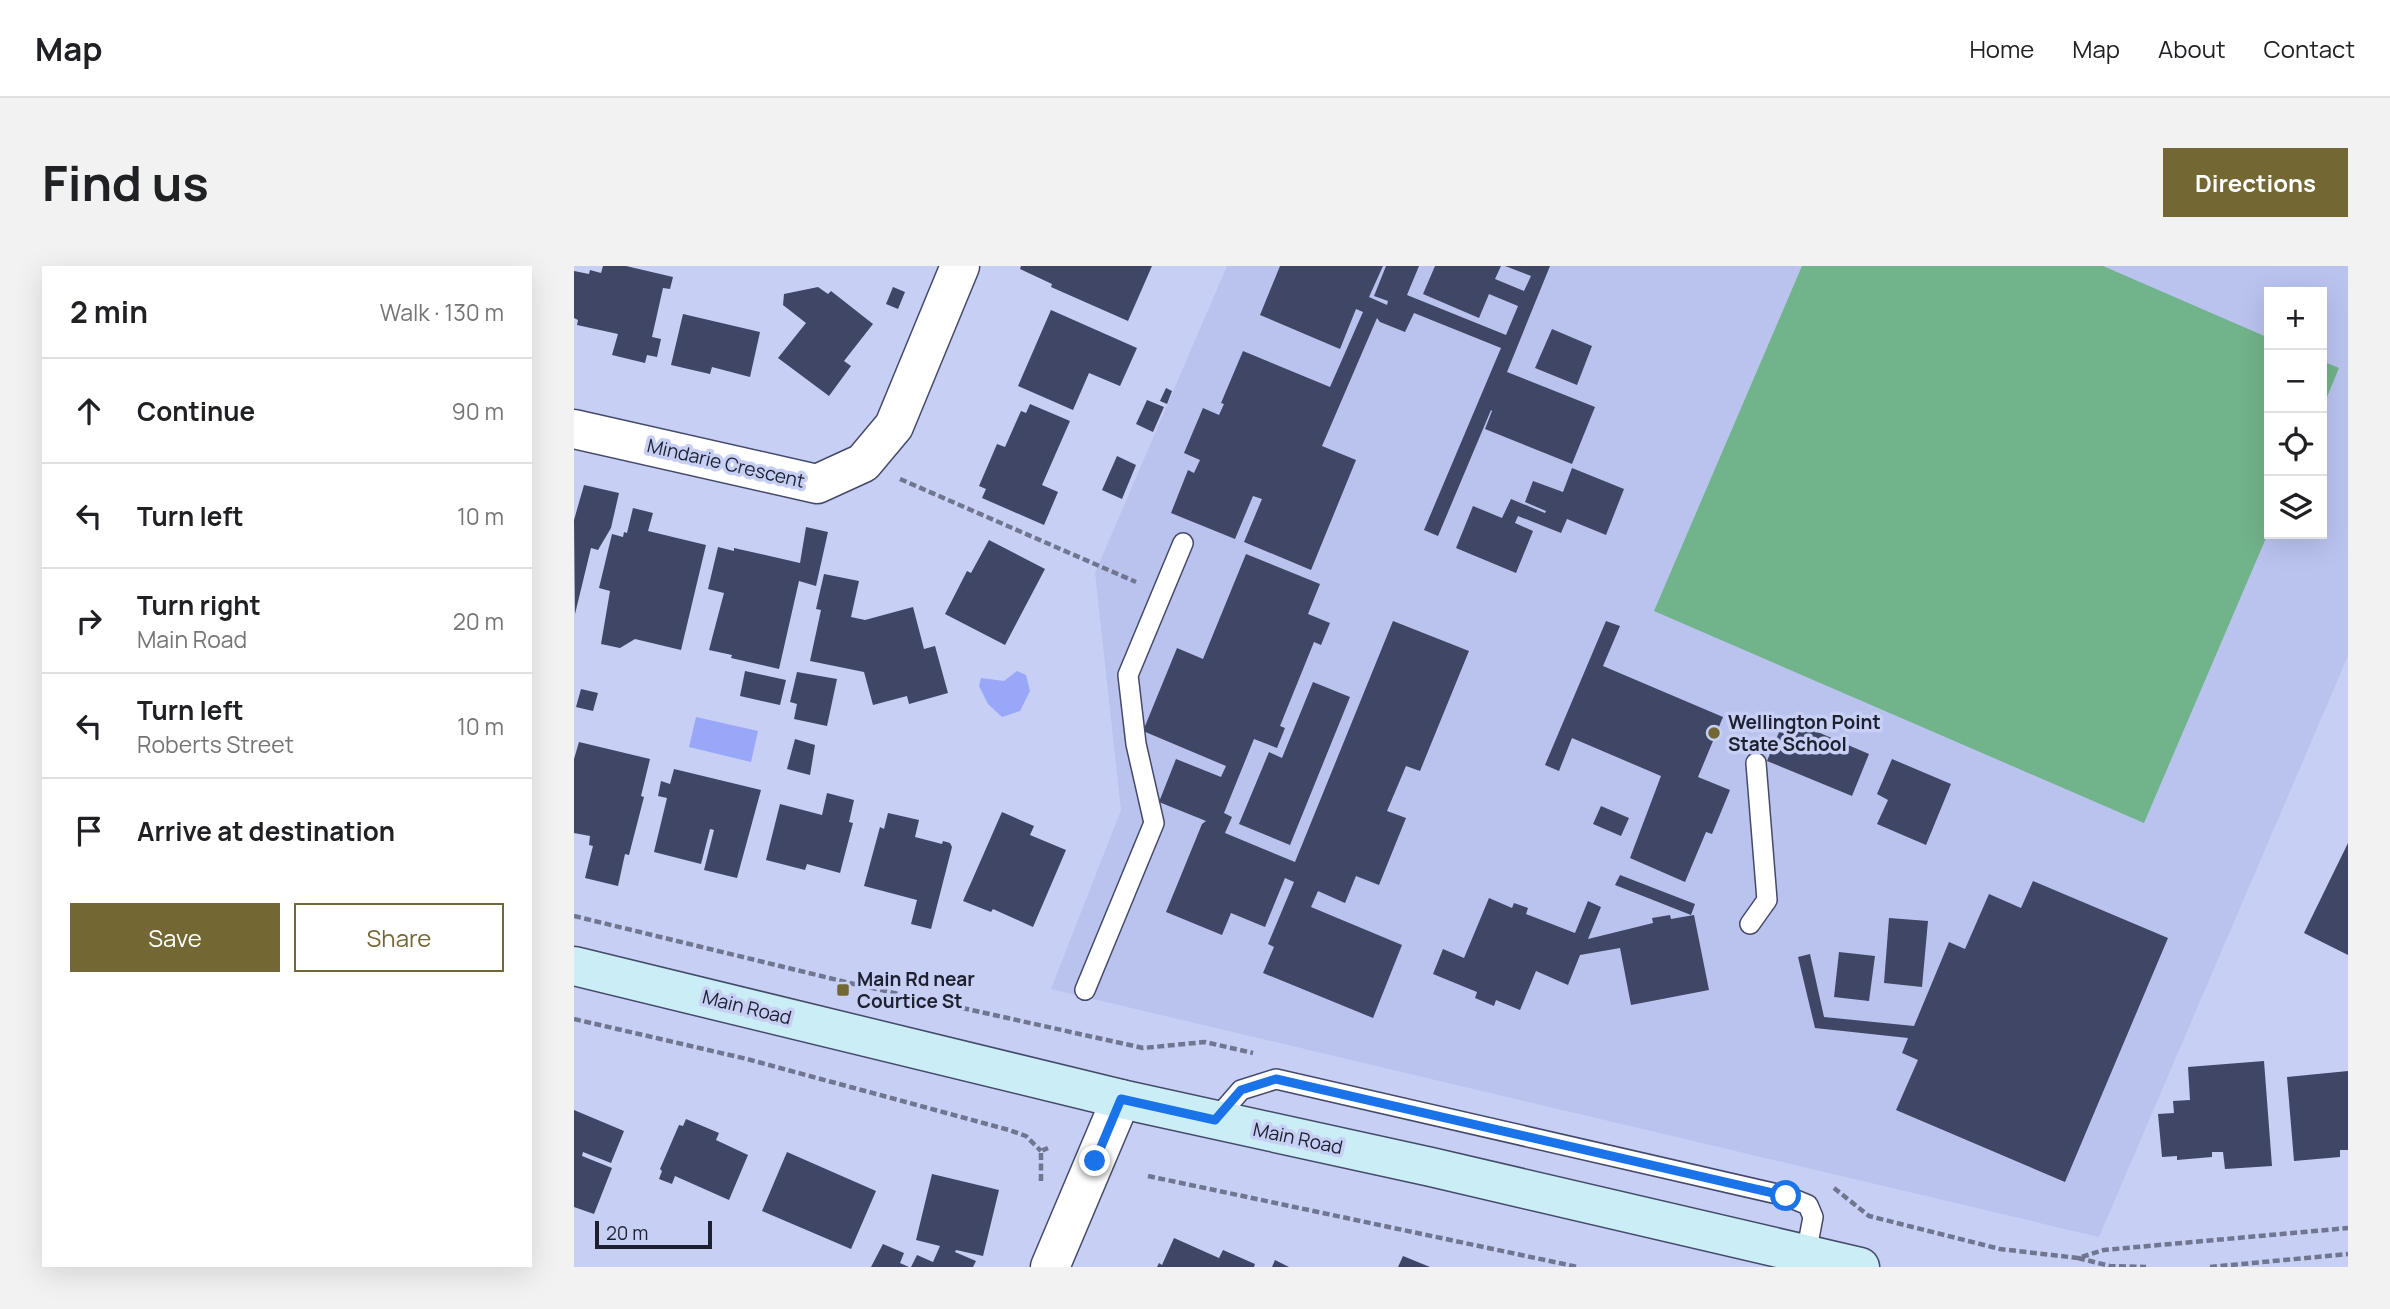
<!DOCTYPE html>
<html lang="en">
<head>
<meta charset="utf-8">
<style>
	body { margin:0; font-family:Manrope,sans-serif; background:#f2f2f2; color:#202124 }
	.controls { position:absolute; right:21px; top:21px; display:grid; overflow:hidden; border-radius:0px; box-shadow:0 7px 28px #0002 }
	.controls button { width:63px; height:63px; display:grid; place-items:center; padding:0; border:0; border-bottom:2px solid #e0e0e0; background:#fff; color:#202124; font:35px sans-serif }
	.scale { position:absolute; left:21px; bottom:18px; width:117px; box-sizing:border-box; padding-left:7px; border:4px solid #1d202e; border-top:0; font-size:19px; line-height:24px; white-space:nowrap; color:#1d202e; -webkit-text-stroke:5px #c7cff4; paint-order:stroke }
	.stop { position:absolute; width:21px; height:21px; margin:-16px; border:5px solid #1a73e8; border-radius:50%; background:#fff }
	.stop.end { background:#1a73e8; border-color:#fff; box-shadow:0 2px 7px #0008 }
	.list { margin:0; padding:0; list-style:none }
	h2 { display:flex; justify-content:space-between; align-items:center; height:91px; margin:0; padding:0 28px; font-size:30px }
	h2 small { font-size:23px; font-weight:400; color:#757577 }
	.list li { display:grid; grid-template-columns:46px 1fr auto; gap:21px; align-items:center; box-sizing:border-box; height:105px; padding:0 28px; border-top:2px solid #e0e0e0 }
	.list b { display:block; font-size:26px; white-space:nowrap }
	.list p { margin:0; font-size:23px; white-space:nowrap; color:#757577 }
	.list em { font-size:23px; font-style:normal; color:#757577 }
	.actions { display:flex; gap:14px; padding:21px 28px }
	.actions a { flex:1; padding:16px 0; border:2px solid #736734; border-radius:0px; text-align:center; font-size:24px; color:#736734 }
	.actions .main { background:#736734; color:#fff }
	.icon { flex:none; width:38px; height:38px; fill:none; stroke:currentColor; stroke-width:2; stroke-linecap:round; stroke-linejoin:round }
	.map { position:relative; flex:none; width:1774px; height:1001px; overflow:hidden; border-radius:0px }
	header { display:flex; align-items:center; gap:42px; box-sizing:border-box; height:98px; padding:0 35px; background:#fff; border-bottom:2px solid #e0e0e0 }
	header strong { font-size:33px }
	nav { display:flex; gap:38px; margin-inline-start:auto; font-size:24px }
	.intro { display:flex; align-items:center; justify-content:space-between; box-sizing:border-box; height:168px; padding:0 42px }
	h1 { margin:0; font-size:49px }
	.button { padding:18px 32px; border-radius:0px; background:#736734; color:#fff; font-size:24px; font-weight:700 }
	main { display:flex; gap:42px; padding:0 42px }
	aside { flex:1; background:#fff; border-radius:0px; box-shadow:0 7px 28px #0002 }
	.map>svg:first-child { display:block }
</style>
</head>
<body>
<header>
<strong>Map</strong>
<nav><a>Home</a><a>Map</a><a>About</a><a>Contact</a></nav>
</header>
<div class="intro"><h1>Find us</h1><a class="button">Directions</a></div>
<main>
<aside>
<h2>2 min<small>Walk · 130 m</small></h2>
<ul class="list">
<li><svg class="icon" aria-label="ahead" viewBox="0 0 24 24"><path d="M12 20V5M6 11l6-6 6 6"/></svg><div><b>Continue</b></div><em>90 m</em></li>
<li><svg class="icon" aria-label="left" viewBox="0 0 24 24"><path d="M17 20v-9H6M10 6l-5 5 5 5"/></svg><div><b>Turn left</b></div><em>10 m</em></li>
<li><svg class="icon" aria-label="right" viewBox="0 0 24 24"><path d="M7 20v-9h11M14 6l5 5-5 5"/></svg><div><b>Turn right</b><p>Main Road</p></div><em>20 m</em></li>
<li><svg class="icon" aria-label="left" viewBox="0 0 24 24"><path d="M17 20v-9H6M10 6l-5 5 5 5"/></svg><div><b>Turn left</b><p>Roberts Street</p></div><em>10 m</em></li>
<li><svg class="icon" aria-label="arrive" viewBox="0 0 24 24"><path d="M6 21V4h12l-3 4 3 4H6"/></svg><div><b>Arrive at destination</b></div></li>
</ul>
<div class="actions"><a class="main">Save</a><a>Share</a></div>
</aside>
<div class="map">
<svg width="1774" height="1001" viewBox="0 0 1774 1001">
	<rect width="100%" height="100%" fill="#c7cff4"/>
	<!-- built -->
	<path fill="#bac3ee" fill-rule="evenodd" d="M 653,0 L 1774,0 L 1774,390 L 1525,971 L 477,723 L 547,544 L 521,307 ZM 1695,26 L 1748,26 L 1748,268 L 1695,268 Z"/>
	<!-- green -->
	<path fill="#71b38a" d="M 1228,0 L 1529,0 L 1695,72 L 1695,265 L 1570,557 L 1080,345 Z
		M 1748,95 L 1765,102 L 1748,143 Z"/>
	<!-- water -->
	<path fill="#99a7f9" d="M 443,405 L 452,409 L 456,425 L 446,445 L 428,451 L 414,438 L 405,420 L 407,412 L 430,415 Z
		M 122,451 L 184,465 L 177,496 L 115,481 Z"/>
	<!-- building -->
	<path fill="#404665" d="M 29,0 L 52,0 L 99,11 L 96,23 L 89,22 L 78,71 L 87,73 L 83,91 L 73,89 L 71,97 L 38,89 L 44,68 L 3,59 L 4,54 L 0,52 L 0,5 L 15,8 L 16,4 L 27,7 Z
		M 447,0 L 578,0 L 554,55 L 477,21 L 478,18 L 446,3 Z
		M 706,0 L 809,0 L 795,31 L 813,39 L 814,35 L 800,30 L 812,0 L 845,0 L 833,29 L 932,69 L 944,40 L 915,28 L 905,52 L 849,28 L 861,0 L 927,0 L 921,13 L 950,25 L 957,10 L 931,0 L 976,0 L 933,106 L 1021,141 L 998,198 L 911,163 L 918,145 L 917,144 L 864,270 L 850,264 L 927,82 L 840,47 L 831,66 L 806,56 L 803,52 L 748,180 L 782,194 L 737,304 L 670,276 L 688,233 L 679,230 L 661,273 L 597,247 L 614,204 L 620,207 L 626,194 L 610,187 L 629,142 L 645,149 L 650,138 L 647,137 L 669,85 L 756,121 L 789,46 L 782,43 L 766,83 L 686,49 Z
		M 244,21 L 254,28 L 257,25 L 299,58 L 270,95 L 277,100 L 255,130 L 204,92 L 232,57 L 209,39 L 210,28 Z
		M 319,21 L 331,26 L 324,43 L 312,38 Z
		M 477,44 L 563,82 L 546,120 L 515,107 L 499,144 L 444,120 Z
		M 109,48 L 186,66 L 176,111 L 138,101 L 136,108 L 97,99 Z
		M 978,63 L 1018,80 L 1003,119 L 961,102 Z
		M 592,122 L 598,125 L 593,138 L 586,135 Z
		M 573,134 L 590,141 L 579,166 L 562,158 Z
		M 456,138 L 496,155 L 468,219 L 484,226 L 470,259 L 408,232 L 412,223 L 405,220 L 423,178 L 431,181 L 447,145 L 452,147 Z
		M 543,190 L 562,199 L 548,233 L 528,224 Z
		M 998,202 L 1050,223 L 1032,269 L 993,253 L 987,267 L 944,250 L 941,257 L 959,265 L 942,307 L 882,282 L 899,240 L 928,252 L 937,233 L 971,247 L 972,245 L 951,236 L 959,215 L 989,226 Z
		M 10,219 L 45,227 L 37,262 L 24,284 L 17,282 L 1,348 L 0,254 Z
		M 59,242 L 79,247 L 74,265 L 132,279 L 107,384 L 61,373 L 46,382 L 27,378 L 36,325 L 25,322 L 38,268 L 49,271 L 50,266 L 53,267 Z
		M 232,261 L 254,266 L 242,320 L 225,315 L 205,403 L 157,392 L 158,389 L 135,384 L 150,327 L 134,323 L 144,281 L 160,285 L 160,282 L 226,297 Z
		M 415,274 L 471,303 L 431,379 L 371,348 L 393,305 L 397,307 Z
		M 672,288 L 746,318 L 734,348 L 756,357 L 747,379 L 740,376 L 706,460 L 711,462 L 703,482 L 680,473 L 650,547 L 658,551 L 651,567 L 721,596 L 819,355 L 895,385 L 846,505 L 832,500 L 813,545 L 832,552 L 805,619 L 782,610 L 771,637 L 744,625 L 737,641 L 828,679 L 799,752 L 689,707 L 700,681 L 694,678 L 720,616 L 711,612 L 691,661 L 657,647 L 648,669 L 592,646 L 628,558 L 632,555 L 585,536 L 602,493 L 647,511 L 652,500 L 569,465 L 603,382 L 629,393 Z
		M 250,308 L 285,315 L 277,351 L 291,354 L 339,341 L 350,383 L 361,380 L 374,427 L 335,438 L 333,430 L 299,439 L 290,406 L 236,395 L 247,344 L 242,343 Z
		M 1032,355 L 1046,360 L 1029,400 L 1149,451 L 1124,511 L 1156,524 L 1138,568 L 1132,566 L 1111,616 L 1056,592 L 1087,510 L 998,472 L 985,505 L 971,499 Z
		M 171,405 L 212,414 L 206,439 L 166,430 Z
		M 223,406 L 263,413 L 253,460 L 220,453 L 223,438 L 216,436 Z
		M 739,416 L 776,431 L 716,579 L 665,558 L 695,486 L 708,492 Z
		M 7,423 L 24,427 L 19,445 L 2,441 Z
		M 1211,452 L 1295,488 L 1278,530 L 1193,495 Z
		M 221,473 L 241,479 L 236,509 L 213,503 Z
		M 5,476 L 76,493 L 67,530 L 70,531 L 55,589 L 51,588 L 44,620 L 11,612 L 19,580 L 15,579 L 16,570 L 0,567 L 0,493 Z
		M 1318,493 L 1377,518 L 1352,579 L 1303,558 L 1314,534 L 1303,528 Z
		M 100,503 L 187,524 L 163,612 L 130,604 L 140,564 L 136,563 L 127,598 L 80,586 L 93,532 L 84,530 L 87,515 L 96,518 Z
		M 253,527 L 280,534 L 275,556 L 279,557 L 266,607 L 233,598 L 231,604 L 192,594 L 206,538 L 248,549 Z
		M 1027,540 L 1055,552 L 1047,570 L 1019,558 Z
		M 428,546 L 460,560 L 456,569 L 492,584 L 459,661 L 419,643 L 417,646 L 389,635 Z
		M 314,547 L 345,554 L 341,571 L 368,578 L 369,575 L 376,577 L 378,581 L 357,663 L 337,658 L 343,634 L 290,620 L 306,561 L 310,563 Z
		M 1774,577 L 1774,689 L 1730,667 Z
		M 1046,609 L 1121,638 L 1117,649 L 1041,619 Z
		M 1459,615 L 1594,672 L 1491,916 L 1322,844 L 1344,794 L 1328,787 L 1334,772 L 1241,762 L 1224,691 L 1236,688 L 1250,751 L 1340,760 L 1375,676 L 1391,683 L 1415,628 L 1447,642 Z
		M 915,632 L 938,642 L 940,637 L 954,642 L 952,648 L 1001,667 L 1014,635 L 1027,641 L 1014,673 L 1079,657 L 1078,652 L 1096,649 L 1097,653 L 1120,649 L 1135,724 L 1057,739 L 1046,682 L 1006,689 L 994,719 L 962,705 L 946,744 L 922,734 L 920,740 L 901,732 L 903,726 L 859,708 L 869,683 L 890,692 Z
		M 1315,652 L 1354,655 L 1348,721 L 1310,717 Z
		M 1265,686 L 1301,690 L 1295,735 L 1260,731 Z
		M 1690,795 L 1698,900 L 1651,903 L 1649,886 L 1638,886 L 1638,891 L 1603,894 L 1603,890 L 1588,891 L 1584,848 L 1600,847 L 1599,835 L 1616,834 L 1614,801 Z
		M 1774,805 L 1774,884 L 1766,884 L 1766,891 L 1720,895 L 1713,811 Z
		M 0,844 L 50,865 L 37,897 L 9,886 L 8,890 L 38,902 L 20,948 L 0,941 Z
		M 112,853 L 145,867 L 142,874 L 174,889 L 155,934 L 101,910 L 98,918 L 85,913 L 88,905 L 86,903 L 105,859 L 109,860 Z
		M 213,886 L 302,925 L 277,983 L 188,945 Z
		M 358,908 L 425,924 L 409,990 L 382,984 L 381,986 L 402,995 L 399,1001 L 337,1001 L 343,989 L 359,996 L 366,980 L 342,974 Z
		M 600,972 L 645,992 L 649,984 L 681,998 L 680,1001 L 583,1001 L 585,997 L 588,999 Z
		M 309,978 L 330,987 L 326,997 L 335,1001 L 297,1001 Z
		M 829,990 L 856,1001 L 824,1001 Z
		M 701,994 L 715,1001 L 698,1001 Z"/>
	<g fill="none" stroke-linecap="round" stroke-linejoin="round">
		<!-- service casing -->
		<g stroke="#444a69" stroke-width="22">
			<path id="service" d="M 1176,658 L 1193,634 L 1182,497
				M 511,724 L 580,557 L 562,478 L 554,409 L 609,277
				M 641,854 L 667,824 L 702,813 L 1212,930 L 1234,939 L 1239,951 L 1232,988"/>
		</g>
		<!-- minor casing -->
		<g stroke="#444a69" stroke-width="41">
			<path id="minor" d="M 0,163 L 243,218 L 289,197 L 320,160 L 386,0
				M 476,1001 L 547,833"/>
		</g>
		<!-- secondary casing -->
		<g stroke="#444a69" stroke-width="41">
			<path id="secondary" d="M 0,700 L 547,833 L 857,901 L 1286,1001"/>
		</g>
		<!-- path -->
		<path stroke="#717690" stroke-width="4.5" stroke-dasharray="7 3.5" stroke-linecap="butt" d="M 326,213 L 562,316
			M 0,650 L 280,718 L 569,782 L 631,776 L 679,787
			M 0,753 L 173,793 L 435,864 L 452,870 L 467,885
			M 574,910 L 1004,1001
			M 467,915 L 467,885 L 474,882
			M 1260,922 L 1295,950 L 1426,983 L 1504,992 L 1530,984 L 1774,962
			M 1504,992 L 1536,1000 L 1572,1001
			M 1636,1001 L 1774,988"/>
		<!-- service -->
		<use href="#service" stroke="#fff" stroke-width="19"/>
		<!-- minor -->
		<use href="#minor" stroke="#fff" stroke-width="38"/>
		<!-- secondary -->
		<use href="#secondary" stroke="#cbeef6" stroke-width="38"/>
	</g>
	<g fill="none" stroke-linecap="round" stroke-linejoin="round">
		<!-- route -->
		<path stroke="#1a73e8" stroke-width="9" d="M 521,895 L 547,833 L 641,854 L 667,824 L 702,813 L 1212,930"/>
	</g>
	<!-- markers -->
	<g fill="#736734" stroke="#c7cff4" stroke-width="2.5">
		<circle cx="1140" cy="467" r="7"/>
		<rect x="262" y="717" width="14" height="14" rx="3.5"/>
	</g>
	<g text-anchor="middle" stroke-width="7" stroke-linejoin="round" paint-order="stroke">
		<!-- street labels -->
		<g font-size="19" fill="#1d202e" stroke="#c7cff4">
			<text transform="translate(152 197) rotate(13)" y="7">Mindarie Crescent</text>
			<text transform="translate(173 741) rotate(14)" y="7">Main Road</text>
			<text transform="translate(724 872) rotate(12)" y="7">Main Road</text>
		</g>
		<!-- poi labels -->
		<g font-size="19" font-weight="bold" fill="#1d202e" stroke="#c7cff4" text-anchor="start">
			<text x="1154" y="463">Wellington Point<tspan x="1154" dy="22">State School</tspan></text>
			<text x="283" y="720">Main Rd near<tspan x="283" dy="22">Courtice St</tspan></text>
		</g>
	</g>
</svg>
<div class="controls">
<button>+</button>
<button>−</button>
<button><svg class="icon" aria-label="locate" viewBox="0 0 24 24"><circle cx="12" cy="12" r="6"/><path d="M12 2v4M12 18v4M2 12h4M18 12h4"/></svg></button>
<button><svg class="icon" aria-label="layers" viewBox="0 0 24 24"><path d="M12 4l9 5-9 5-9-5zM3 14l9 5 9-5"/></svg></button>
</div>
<div class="scale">20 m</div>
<div class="stop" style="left:1212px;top:930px"></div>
<div class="stop end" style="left:521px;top:895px"></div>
</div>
</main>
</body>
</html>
